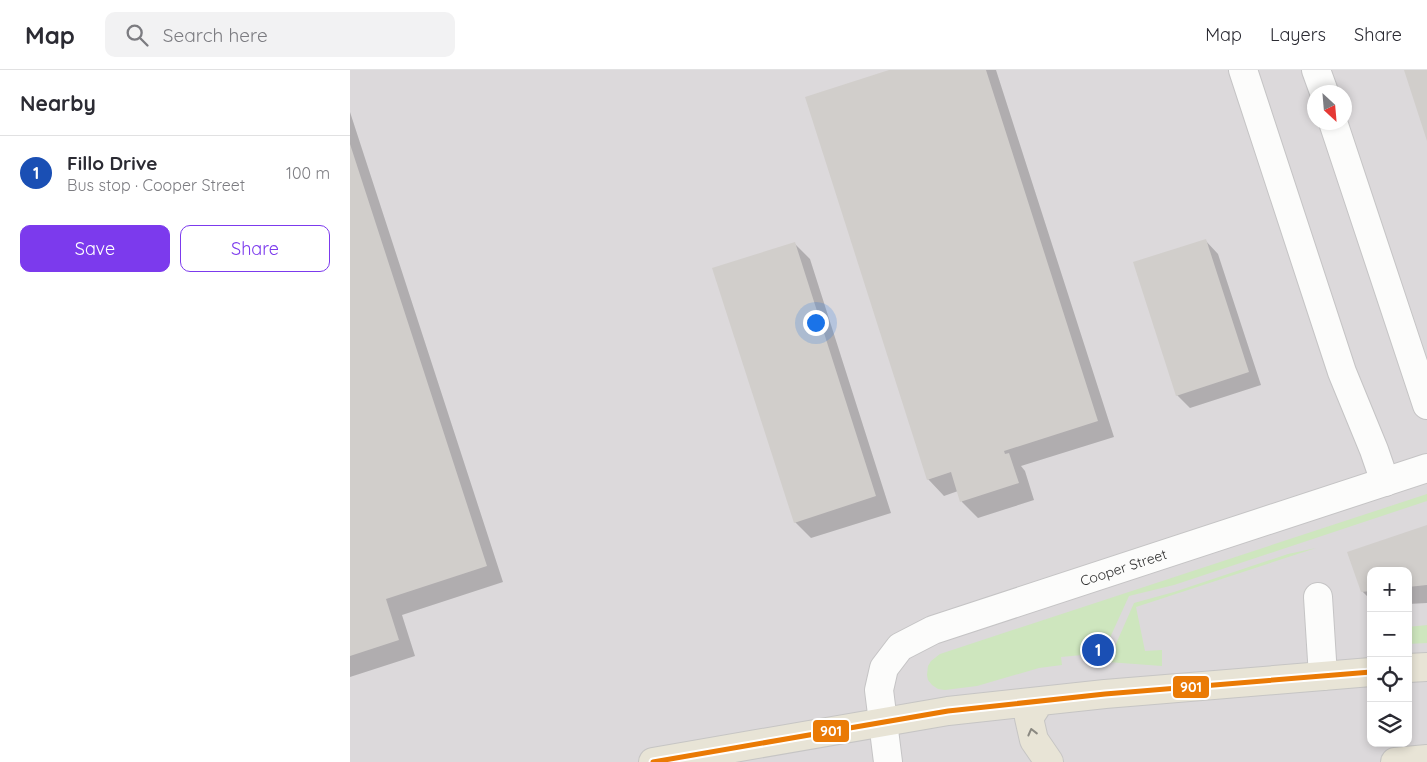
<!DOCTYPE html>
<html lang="en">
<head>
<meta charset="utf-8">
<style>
	body { margin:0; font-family:Quicksand,sans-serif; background:#f2f2f3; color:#2b2b33 }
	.controls { position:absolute; right:15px; bottom:15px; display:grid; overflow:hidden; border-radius:10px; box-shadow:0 2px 8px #0003 }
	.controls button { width:45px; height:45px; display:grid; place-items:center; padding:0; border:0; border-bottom:1px solid #e1e1e2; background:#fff; color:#2b2b33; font:25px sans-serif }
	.compass { position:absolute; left:957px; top:15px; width:45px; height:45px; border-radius:50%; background:#fff; box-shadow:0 2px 8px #0003; rotate:154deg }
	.you { position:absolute; left:465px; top:252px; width:18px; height:18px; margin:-12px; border:4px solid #fff; border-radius:50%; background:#1a73e8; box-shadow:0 0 0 8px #1a73e833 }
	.badge { display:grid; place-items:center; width:32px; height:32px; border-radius:50%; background:#7c3aed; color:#fff; font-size:16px; font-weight:700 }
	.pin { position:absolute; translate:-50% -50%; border:2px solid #fff; box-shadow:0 1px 5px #0006 }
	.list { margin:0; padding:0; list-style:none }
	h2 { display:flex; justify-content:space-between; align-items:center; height:65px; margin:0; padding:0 20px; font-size:21px }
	h2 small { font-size:16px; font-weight:400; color:#7c7c81 }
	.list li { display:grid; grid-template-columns:32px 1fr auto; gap:15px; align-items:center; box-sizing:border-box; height:75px; padding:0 20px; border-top:1px solid #e1e1e2 }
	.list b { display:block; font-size:19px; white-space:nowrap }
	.list p { margin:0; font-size:16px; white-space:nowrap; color:#7c7c81 }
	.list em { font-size:16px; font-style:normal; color:#7c7c81 }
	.actions { display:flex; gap:10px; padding:15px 20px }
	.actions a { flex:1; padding:11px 0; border:1px solid #7c3aed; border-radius:10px; text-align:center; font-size:18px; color:#7c3aed }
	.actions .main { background:#7c3aed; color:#fff }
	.icon { flex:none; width:28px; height:28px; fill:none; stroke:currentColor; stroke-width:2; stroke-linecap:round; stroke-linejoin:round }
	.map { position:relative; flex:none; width:1077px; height:692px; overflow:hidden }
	header { display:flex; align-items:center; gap:30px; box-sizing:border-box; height:70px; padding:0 25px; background:#fff; border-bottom:1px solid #e1e1e2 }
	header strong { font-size:24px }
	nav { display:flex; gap:28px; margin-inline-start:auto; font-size:18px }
	.search { width:350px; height:45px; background:#f2f2f3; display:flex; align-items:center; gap:12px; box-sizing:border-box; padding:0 18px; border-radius:10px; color:#7c7c81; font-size:19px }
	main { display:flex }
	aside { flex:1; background:#fff }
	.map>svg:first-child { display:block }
</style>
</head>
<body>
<header>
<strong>Map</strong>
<div class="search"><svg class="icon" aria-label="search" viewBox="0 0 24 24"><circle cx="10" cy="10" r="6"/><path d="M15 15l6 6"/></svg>Search here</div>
<nav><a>Map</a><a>Layers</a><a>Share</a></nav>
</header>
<main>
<aside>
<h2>Nearby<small></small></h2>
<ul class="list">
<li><span class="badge" style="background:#1a4fb4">1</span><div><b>Fillo Drive</b><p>Bus stop · Cooper Street</p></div><em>100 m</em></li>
</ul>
<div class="actions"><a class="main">Save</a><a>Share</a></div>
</aside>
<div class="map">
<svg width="1077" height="692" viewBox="0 0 1077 692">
	<rect width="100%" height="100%" fill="#ece8e4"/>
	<!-- industrial -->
	<path fill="#dcd9db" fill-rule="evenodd" d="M 0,0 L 1077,0 L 1077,692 L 0,692 ZM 964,22 L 994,22 L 994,52 L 964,52 ZM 1021,501 L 1058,501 L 1058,673 L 1021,673 Z"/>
	<!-- green -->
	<path fill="#cee6be" d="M 1077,424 L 1077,431 L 824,515 L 779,526 L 753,583 L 711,587 L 712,595 L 689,598 L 627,616 L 595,620 L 588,619 L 582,615 L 578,610 L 577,605 L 578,596 L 581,591 L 590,584 Z
		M 966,478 L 786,537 L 795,581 L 812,580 L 812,596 L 758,592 L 784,533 L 824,522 L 938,484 Z
		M 1077,555 L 1077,573 L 1058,574 L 1058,557 Z"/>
	<!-- shadow -->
	<path fill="#0003" d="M 543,0 L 646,0 L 764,367 L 671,396 L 675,401 L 684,430 L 628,448 L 612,432 L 608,421 L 594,426 L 578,409 Z
		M 0,42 L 153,512 L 52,545 L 65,586 L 0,607 Z
		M 855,170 L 868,184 L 911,315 L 840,338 L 827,325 Z
		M 444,173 L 460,189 L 541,443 L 461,468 L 445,452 Z
		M 1077,457 L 1077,533 L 1058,534 L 1058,501 L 1021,501 L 1021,530 L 1012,521 L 998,483 Z"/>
	<!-- building -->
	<path fill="#d1cecb" d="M 539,0 L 636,0 L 748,351 L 654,381 L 655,384 L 659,383 L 669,413 L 610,432 L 601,402 L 577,410 L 455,27 Z
		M 1054,0 L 1077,0 L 1077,71 Z
		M 0,74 L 137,496 L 36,529 L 49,570 L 0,586 Z
		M 856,169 L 899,302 L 826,326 L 783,192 Z
		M 445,172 L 526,426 L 444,453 L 362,198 Z
		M 1077,455 L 1077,515 L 1058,517 L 1058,501 L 1021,501 L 1021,521 L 1011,522 L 997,482 Z"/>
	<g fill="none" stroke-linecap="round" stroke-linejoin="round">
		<!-- minor casing -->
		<g stroke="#c5c4c5" stroke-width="30">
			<g id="minor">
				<path d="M 893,0 L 992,302 L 1024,380 L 1035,412"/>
				<path d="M 966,0 L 974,22"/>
				<path d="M 983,52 L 1077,335"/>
				<path d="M 968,527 L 973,606"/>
				<path id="s1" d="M 538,692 L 529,620 L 534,598 L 550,577 L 583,560 L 1077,398"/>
			</g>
		</g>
		<!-- major casing -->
		<g stroke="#c6c5c4" stroke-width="30">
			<path id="major" d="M 1058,598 L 1077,597
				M 690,631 L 679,648 L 684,670 L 699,692
				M 303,692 L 598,641 L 755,624 L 1021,602
				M 1045,692 L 1077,689"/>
		</g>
		<!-- minor -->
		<use href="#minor" stroke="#fcfcfb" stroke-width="28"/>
		<!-- major -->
		<use href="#major" stroke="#e8e4d6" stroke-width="28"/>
		<!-- bus-1 casing -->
		<g stroke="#fff" stroke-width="9">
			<path id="bus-1" d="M 303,692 L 598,641 L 755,624 L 1021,602"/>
		</g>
		<!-- bus-1 -->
		<use href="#bus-1" stroke="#ea7a05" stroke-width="5"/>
	</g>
	<!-- one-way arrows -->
	<defs><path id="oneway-chevron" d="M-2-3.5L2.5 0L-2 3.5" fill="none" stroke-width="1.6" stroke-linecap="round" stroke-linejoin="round" transform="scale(1.25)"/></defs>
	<use stroke="#8b8982" href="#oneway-chevron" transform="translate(682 662) rotate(-104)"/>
	<g text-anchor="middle" stroke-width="4" stroke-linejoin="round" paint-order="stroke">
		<!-- street labels -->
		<g font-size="14" fill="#2e2e2e" stroke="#fff">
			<text dy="5" stroke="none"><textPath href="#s1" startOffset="359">Cooper Street</textPath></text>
		</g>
	</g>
	<g stroke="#fff" stroke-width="2">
		<rect x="822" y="605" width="38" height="24" rx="5" fill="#ea7a05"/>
		<rect x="462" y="649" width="38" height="24" rx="5" fill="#ea7a05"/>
	</g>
	<g font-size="14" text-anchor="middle" font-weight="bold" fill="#fff">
		<text x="841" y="622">901</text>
		<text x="481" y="666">901</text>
	</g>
</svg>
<div class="controls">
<button>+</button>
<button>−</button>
<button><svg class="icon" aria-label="locate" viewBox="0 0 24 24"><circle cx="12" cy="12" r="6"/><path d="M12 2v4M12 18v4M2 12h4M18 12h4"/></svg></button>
<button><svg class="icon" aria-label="layers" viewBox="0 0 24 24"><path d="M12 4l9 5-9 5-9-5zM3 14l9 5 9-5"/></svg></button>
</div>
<svg class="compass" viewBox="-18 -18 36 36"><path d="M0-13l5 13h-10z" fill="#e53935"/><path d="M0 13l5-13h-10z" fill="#7c7c81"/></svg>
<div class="you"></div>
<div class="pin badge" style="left:748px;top:580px;background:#1a4fb4">1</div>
</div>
</main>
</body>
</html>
